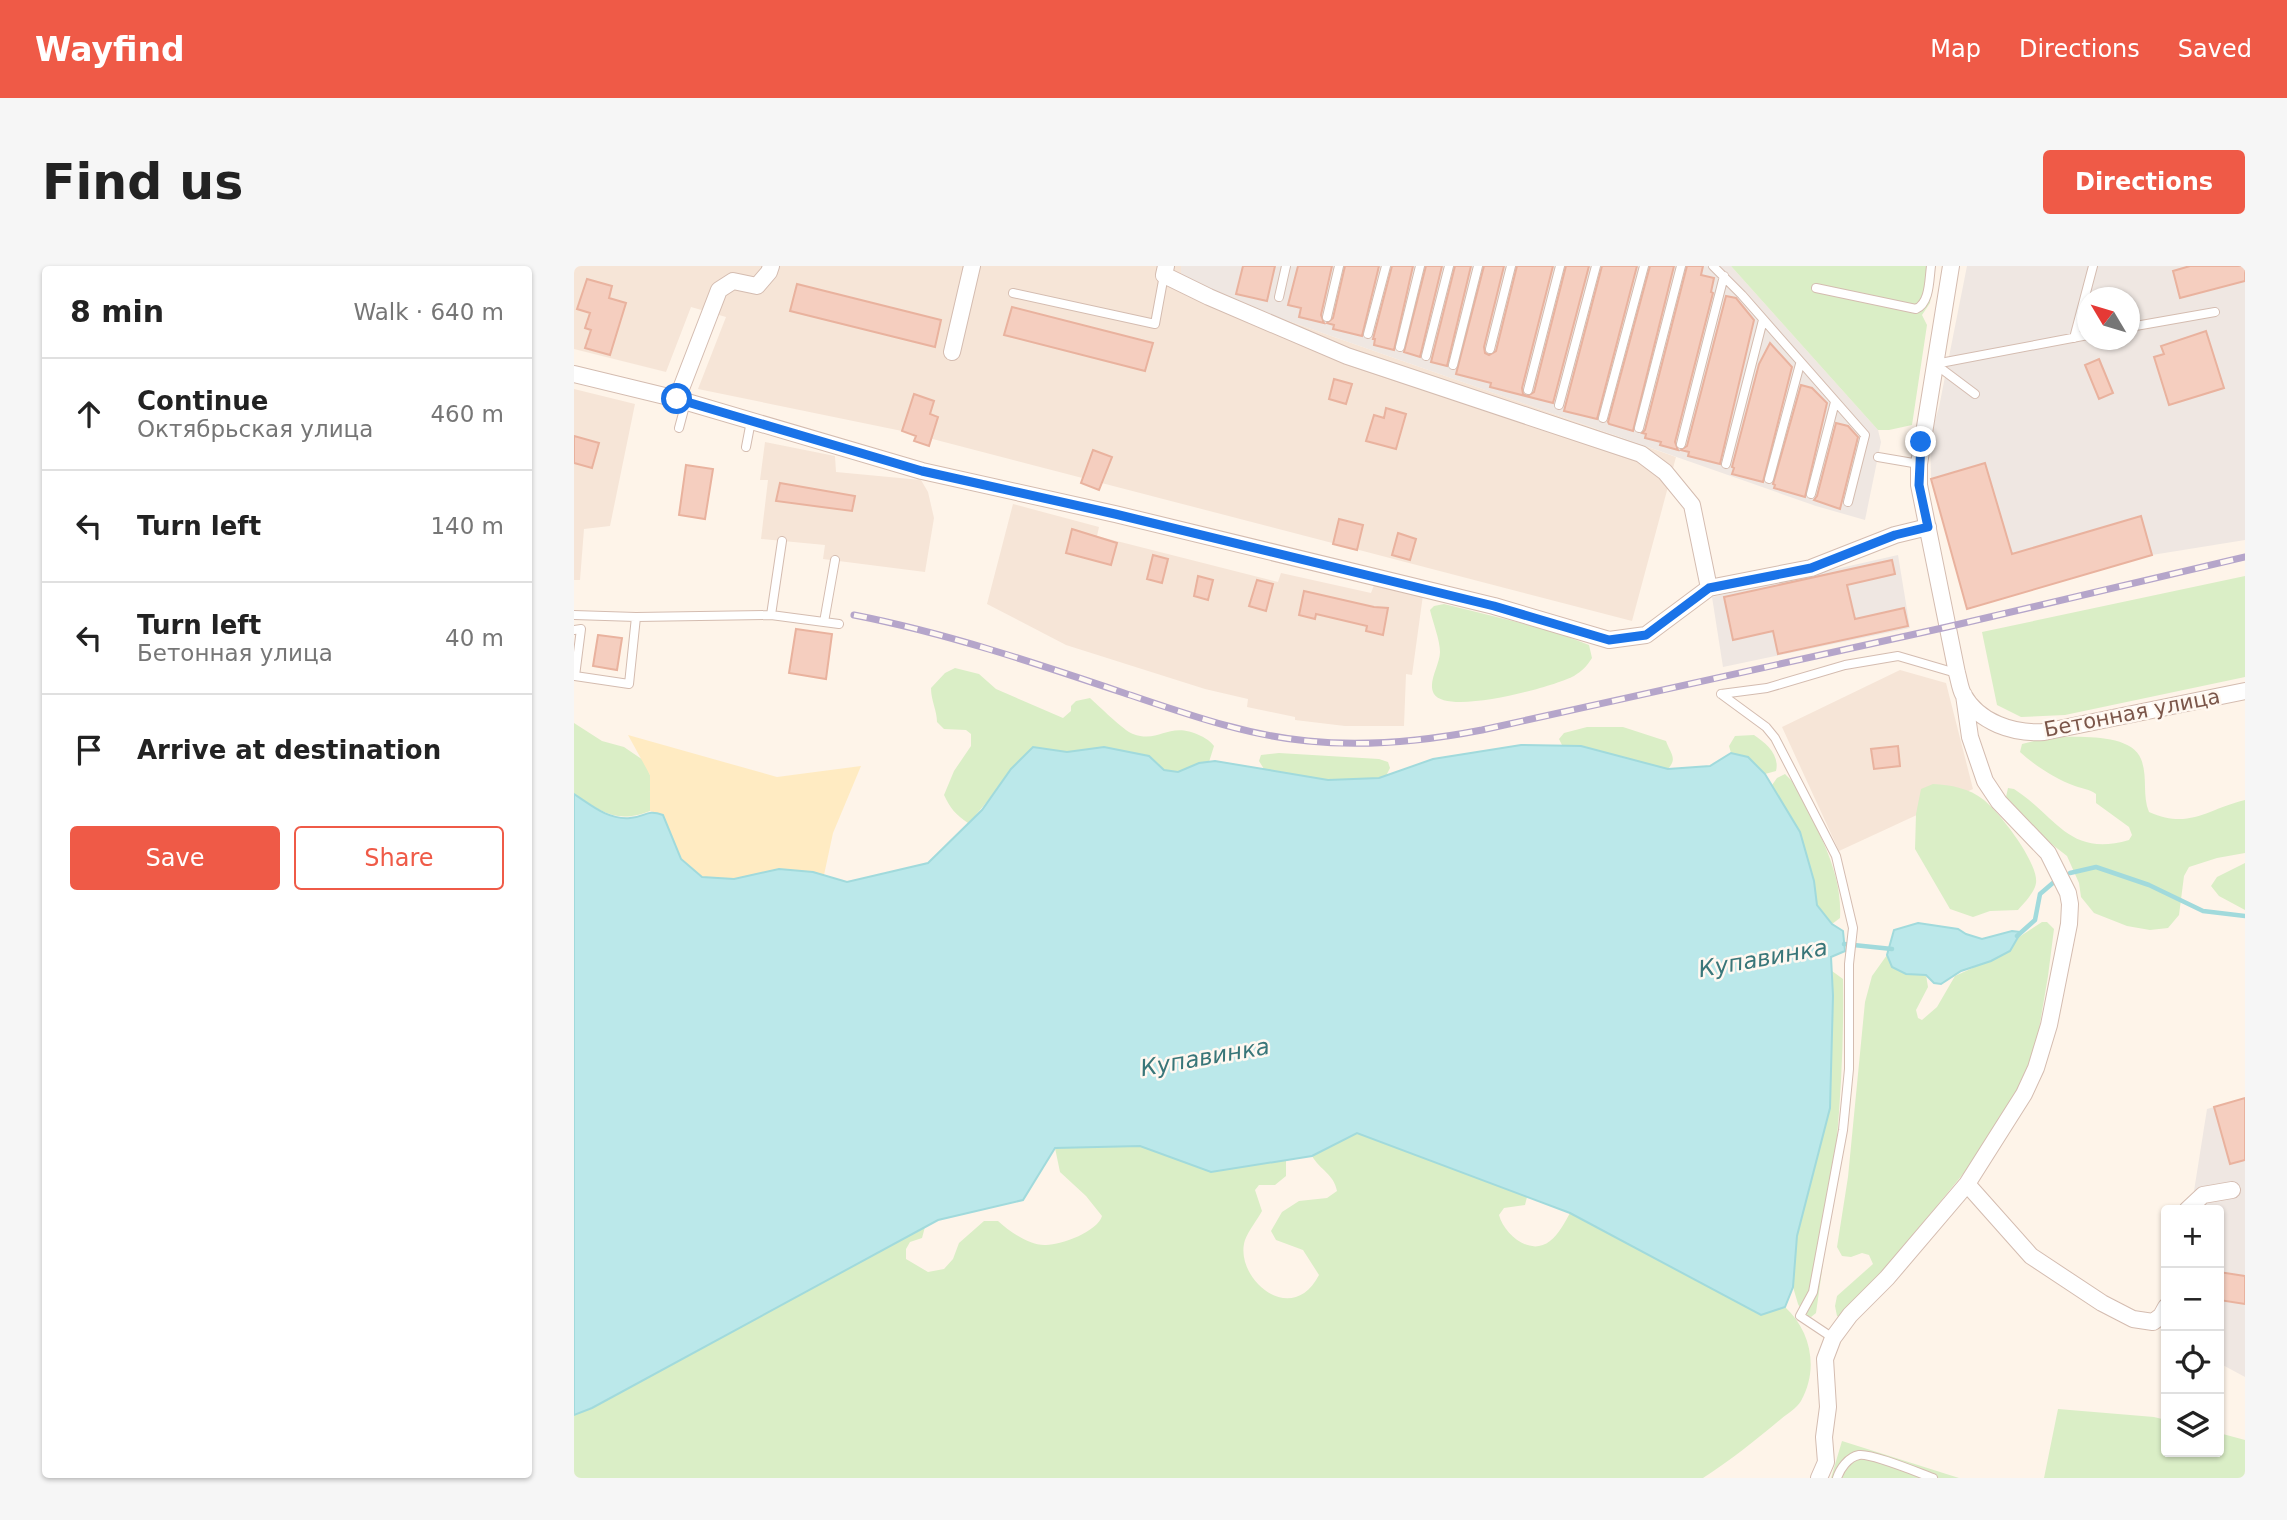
<!DOCTYPE html>
<html lang="en">
<head>
<meta charset="utf-8">
<style>
	body { margin:0; font-family:"DejaVu Sans",sans-serif; background:#f6f6f6; color:#222 }
	.controls { position:absolute; right:21px; bottom:21px; display:grid; overflow:hidden; border-radius:7px; box-shadow:0 2px 5px #0004 }
	.controls button { width:63px; height:63px; display:grid; place-items:center; padding:0; border:0; border-bottom:2px solid #e0e0e0; background:#fff; color:#222; font:35px sans-serif }
	.compass { position:absolute; left:1503px; top:21px; width:63px; height:63px; border-radius:50%; background:#fff; box-shadow:0 2px 5px #0004; rotate:308deg }
	.stop { position:absolute; width:21px; height:21px; margin:-16px; border:5px solid #1a73e8; border-radius:50%; background:#fff }
	.stop.end { background:#1a73e8; border-color:#fff; box-shadow:0 2px 7px #0008 }
	.list { margin:0; padding:0; list-style:none }
	h2 { display:flex; justify-content:space-between; align-items:center; height:91px; margin:0; padding:0 28px; font-size:30px }
	h2 small { font-size:23px; font-weight:400; color:#767676 }
	.list li { display:grid; grid-template-columns:46px 1fr auto; gap:21px; align-items:center; box-sizing:border-box; height:112px; padding:0 28px; border-top:2px solid #e0e0e0 }
	.list b { display:block; font-size:26px; white-space:nowrap }
	.list p { margin:0; font-size:23px; white-space:nowrap; color:#767676 }
	.list em { font-size:23px; font-style:normal; color:#767676 }
	.actions { display:flex; gap:14px; padding:21px 28px }
	.actions a { flex:1; padding:16px 0; border:2px solid #ef5a47; border-radius:7px; text-align:center; font-size:24px; color:#ef5a47 }
	.actions .main { background:#ef5a47; color:#fff }
	.icon { flex:none; width:38px; height:38px; fill:none; stroke:currentColor; stroke-width:2; stroke-linecap:round; stroke-linejoin:round }
	.map { position:relative; flex:none; width:1671px; height:1212px; overflow:hidden; border-radius:7px }
	header { display:flex; align-items:center; gap:42px; box-sizing:border-box; height:98px; padding:0 35px; background:#ef5a47; color:#fff }
	header strong { font-size:33px }
	nav { display:flex; gap:38px; margin-inline-start:auto; font-size:24px }
	.intro { display:flex; align-items:center; justify-content:space-between; box-sizing:border-box; height:168px; padding:0 42px }
	h1 { margin:0; font-size:49px }
	.button { padding:18px 32px; border-radius:7px; background:#ef5a47; color:#fff; font-size:24px; font-weight:700 }
	main { display:flex; gap:42px; padding:0 42px }
	aside { flex:1; background:#fff; border-radius:7px; box-shadow:0 2px 5px #0004 }
	.map>svg:first-child { display:block }
</style>
</head>
<body>
<header>
<strong>Wayfind</strong>
<nav><a>Map</a><a>Directions</a><a>Saved</a></nav>
</header>
<div class="intro"><h1>Find us</h1><a class="button">Directions</a></div>
<main>
<aside>
<h2>8 min<small>Walk · 640 m</small></h2>
<ul class="list">
<li><svg class="icon" aria-label="ahead" viewBox="0 0 24 24"><path d="M12 20V5M6 11l6-6 6 6"/></svg><div><b>Continue</b><p>Октябрьская улица</p></div><em>460 m</em></li>
<li><svg class="icon" aria-label="left" viewBox="0 0 24 24"><path d="M17 20v-9H6M10 6l-5 5 5 5"/></svg><div><b>Turn left</b></div><em>140 m</em></li>
<li><svg class="icon" aria-label="left" viewBox="0 0 24 24"><path d="M17 20v-9H6M10 6l-5 5 5 5"/></svg><div><b>Turn left</b><p>Бетонная улица</p></div><em>40 m</em></li>
<li><svg class="icon" aria-label="arrive" viewBox="0 0 24 24"><path d="M6 21V4h12l-3 4 3 4H6"/></svg><div><b>Arrive at destination</b></div></li>
</ul>
<div class="actions"><a class="main">Save</a><a>Share</a></div>
</aside>
<div class="map">
<svg width="1671" height="1212" viewBox="0 0 1671 1212">
	<rect width="100%" height="100%" fill="#fef4e9"/>
	<!-- residential -->
	<path fill="#f6e5d7" d="M 0,0 L 607,0 L 607,12 L 672,40 L 1102,191 L 1058,355 L 328,165 L 124,123 L 152,51 L 117,41 L 92,106 L 0,83 Z
		M 0,123 L 61,138 L 36,260 L 10,263 L 6,314 L 0,314 Z
		M 191,176 L 261,190 L 262,206 L 347,214 L 354,226 L 360,252 L 351,306 L 249,293 L 251,279 L 187,273 L 194,214 L 186,214 Z
		M 439,238 L 525,261 L 523,270 L 704,316 L 707,307 L 797,327 L 800,319 L 849,329 L 838,409 L 832,408 L 830,460 L 771,460 L 721,454 L 721,451 L 673,441 L 674,433 L 631,423 L 492,379 L 413,338 Z
		M 1326,404 L 1372,417 L 1399,523 L 1265,585 L 1208,461 Z"/>
	<!-- industrial -->
	<path fill="#efe7e2" fill-rule="evenodd" d="M 607,0 L 1157,0 L 1304,164 L 1307,176 L 1291,254 L 1242,240 L 672,40 L 607,12 Z
		M 1393,0 L 1671,0 L 1671,274 L 1578,289 L 1393,343 L 1357,213 L 1356,171 L 1365,141 ZM 1514,32 L 1556,32 L 1556,74 L 1514,74 Z
		M 1324,289 L 1336,362 L 1149,401 L 1138,331 Z
		M 1671,832 L 1671,1111 L 1645,1097 L 1645,944 L 1617,944 L 1633,843 Z"/>
	<!-- green -->
	<path fill="#daeec6" d="M 1157,0 L 1361,0 L 1356,37 L 1348,49 L 1353,59 L 1338,159 L 1315,164 L 1304,164 Z
		M 1671,310 L 1671,411 L 1491,449 L 1447,451 L 1423,439 L 1408,366 Z
		M 870,338 L 979,365 L 1015,379 L 1018,392 C 1013,400 1008,405 1000,410 C 979,421 874,450 860,428 C 853,416 866,399 866,386 C 866,374 859,357 856,344 L 860,340 Z
		M 381,402 L 405,408 L 422,423 L 489,452 L 497,445 L 497,440 L 502,435 L 516,432 C 525,440 549,464 559,468 C 587,478 594,454 627,470 C 633,473 636,475 640,480 L 635,496 L 625,497 L 604,506 L 590,504 L 575,490 L 530,481 L 493,486 L 459,481 C 434,505 418,533 394,557 C 382,549 376,542 370,529 L 380,505 L 397,480 L 397,468 L 392,464 L 370,463 L 363,456 C 363,444 357,435 357,422 L 371,407 Z
		M 0,457 L 28,475 L 50,481 L 69,494 L 76,509 L 76,545 C 42,558 29,546 0,528 Z
		M 1013,461 L 1049,461 L 1092,475 C 1096,487 1104,492 1094,503 L 1007,480 L 988,479 L 985,473 L 990,467 Z
		M 1180,469 C 1192,477 1206,489 1202,505 L 1191,508 L 1174,491 L 1157,487 L 1155,480 L 1161,470 Z
		M 1476,471 C 1500,471 1557,466 1567,493 C 1574,510 1568,529 1575,546 C 1616,564 1633,543 1671,534 L 1671,587 L 1643,592 L 1615,601 L 1610,610 L 1605,649 L 1594,662 L 1576,664 L 1553,660 L 1520,647 L 1507,631 L 1505,617 L 1493,590 L 1475,576 L 1432,531 L 1434,522 L 1440,523 C 1482,550 1495,592 1555,574 L 1558,569 L 1555,561 L 1522,537 L 1522,528 C 1515,523 1509,523 1501,520 C 1483,514 1460,499 1446,486 L 1448,478 Z
		M 705,487 L 805,493 L 814,496 L 816,502 L 812,510 L 805,512 L 754,514 L 690,503 L 685,495 L 687,489 Z
		M 1211,508 L 1220,517 C 1241,559 1269,604 1266,652 L 1258,658 L 1243,639 L 1240,615 L 1198,519 L 1203,512 Z
		M 1359,518 C 1377,519 1395,522 1410,534 C 1425,546 1465,597 1462,617 C 1461,626 1450,637 1444,644 L 1416,645 L 1399,651 L 1376,643 L 1341,583 L 1342,548 L 1347,523 Z
		M 1671,597 L 1671,644 L 1645,630 L 1637,620 L 1643,611 Z
		M 1468,656 L 1473,656 L 1480,663 L 1474,710 L 1462,781 L 1442,831 L 1407,886 L 1270,1053 L 1263,1050 L 1261,1040 L 1263,1030 L 1299,998 L 1295,989 L 1288,987 L 1277,991 L 1268,990 L 1263,981 L 1274,911 L 1291,736 L 1298,710 L 1313,689 L 1318,701 L 1332,708 L 1352,709 L 1354,721 L 1342,744 L 1344,752 L 1348,754 L 1363,741 L 1381,710 L 1436,685 L 1445,671 Z
		M 1258,705 L 1269,713 C 1271,825 1258,936 1242,1047 L 1237,1051 L 1230,1049 L 1224,1038 L 1219,1021 L 1223,970 L 1256,842 Z
		M 783,867 L 953,931 L 951,939 L 930,942 L 925,949 C 930,968 956,991 976,975 C 985,968 991,956 996,947 L 1187,1049 L 1211,1041 C 1237,1065 1245,1103 1227,1135 C 1223,1142 1213,1148 1207,1153 C 1182,1174 1157,1194 1129,1212 L 0,1212 L 0,1149 L 18,1142 L 351,961 L 348,972 L 336,976 L 332,983 L 332,993 L 354,1006 L 370,1003 L 379,993 L 385,977 L 410,955 L 424,955 C 436,966 456,980 472,979 C 488,979 524,965 528,950 L 512,930 L 486,906 L 481,882 L 566,880 L 637,906 L 712,894 L 712,910 L 701,919 L 685,919 L 681,924 L 688,945 C 683,954 675,964 671,974 C 659,1011 717,1063 745,1009 L 729,984 L 702,974 L 697,965 L 708,946 L 725,935 L 753,932 L 763,925 C 760,908 746,904 738,890 Z
		M 1484,1143 L 1580,1151 L 1592,1154 L 1592,1186 L 1645,1186 L 1645,1167 L 1671,1174 L 1671,1212 L 1470,1212 Z
		M 1268,1175 L 1385,1212 L 1257,1212 Z"/>
	<!-- sand -->
	<path fill="#ffebc2" d="M 54,469 L 203,511 L 287,500 L 259,567 L 250,609 L 205,603 L 160,613 L 128,611 L 107,593 L 89,549 L 76,545 L 76,509 Z"/>
	<!-- water -->
	<path fill="#bbe8ea" stroke="#a1dadc" stroke-width="2" d="M 947,479 L 1007,480 L 1094,503 L 1136,500 L 1157,487 L 1174,491 L 1191,508 L 1226,566 L 1240,615 L 1243,639 L 1258,658 L 1269,665 L 1271,685 L 1257,691 L 1259,730 L 1256,842 L 1223,970 L 1219,1021 L 1211,1041 L 1187,1049 L 996,947 L 783,867 L 738,890 L 637,906 L 566,880 L 481,882 L 449,934 L 364,954 L 18,1142 L 0,1149 L 0,528 C 17,539 34,554 56,552 C 72,551 72,543 89,549 L 107,593 L 128,611 L 160,613 L 205,603 L 239,606 L 273,616 L 354,597 L 408,544 L 437,503 L 459,481 L 493,486 L 530,481 L 575,490 L 590,504 L 604,506 L 625,497 L 641,495 L 754,514 L 805,512 L 859,493 Z
		M 1344,657 L 1384,663 L 1392,668 L 1408,673 L 1438,665 L 1447,666 L 1436,685 L 1417,695 L 1387,705 L 1367,718 L 1360,717 L 1352,709 L 1332,708 L 1318,701 L 1313,689 L 1320,664 Z"/>
	<g fill="none" stroke-linecap="round" stroke-linejoin="round">
		<!-- stream -->
		<path stroke="#a1dadc" stroke-width="4.5" d="M 1496,607 L 1522,601 L 1575,619 L 1629,645 L 1671,650
			M 1443,670 L 1461,654 L 1466,628 L 1480,616
			M 1270,678 L 1318,683"/>
	</g>
	<!-- building -->
	<path fill="#f5cebf" stroke="#e9b29e" stroke-width="2" d="M 669,0 L 701,0 L 693,35 L 662,28 Z
		M 724,0 L 758,0 L 747,49 L 750,57 L 725,51 L 727,42 L 714,39 Z
		M 771,0 L 805,0 L 788,70 L 759,63 L 760,59 L 753,57 L 759,52 Z
		M 818,0 L 839,0 L 820,84 L 800,79 L 801,73 L 799,73 Z
		M 852,0 L 868,0 L 846,91 L 830,86 Z
		M 881,0 L 897,0 L 873,100 L 857,96 Z
		M 910,0 L 930,0 L 910,81 L 911,87 L 915,89 L 922,85 L 943,0 L 979,0 L 948,122 L 949,128 L 953,130 L 960,126 L 992,0 L 1015,0 L 979,137 L 916,121 L 917,117 L 882,108 Z
		M 1028,0 L 1063,0 L 1023,153 L 990,145 Z
		M 1076,0 L 1100,0 L 1059,165 L 1035,158 L 1034,156 Z
		M 1113,0 L 1129,0 L 1127,9 L 1140,12 L 1137,26 L 1139,27 L 1101,176 L 1104,184 L 1086,179 L 1087,176 L 1071,172 L 1072,168 L 1068,167 L 1071,164 Z
		M 1616,0 L 1671,0 L 1671,15 L 1606,32 L 1599,5 Z
		M 13,13 L 38,20 L 35,32 L 52,37 L 36,89 L 11,82 L 17,64 L 11,62 L 16,47 L 3,43 Z
		M 223,18 L 367,54 L 361,81 L 216,45 Z
		M 1152,30 L 1162,32 L 1180,54 L 1146,198 L 1114,190 L 1115,186 L 1107,184 L 1113,180 Z
		M 438,41 L 579,77 L 571,105 L 430,69 Z
		M 1632,65 L 1650,122 L 1595,139 L 1580,91 L 1590,88 L 1587,80 Z
		M 1196,77 L 1218,101 L 1189,216 L 1158,208 L 1160,202 L 1158,201 L 1185,98 Z
		M 1525,93 L 1539,127 L 1525,133 L 1511,99 Z
		M 760,113 L 778,118 L 772,138 L 755,133 Z
		M 1227,119 L 1238,122 L 1253,137 L 1231,231 L 1200,222 L 1201,219 L 1199,218 Z
		M 340,128 L 360,135 L 356,148 L 364,151 L 355,180 L 340,175 L 342,170 L 328,165 Z
		M 812,142 L 832,148 L 822,183 L 792,175 L 800,149 L 810,152 Z
		M 1262,157 L 1274,160 L 1284,171 L 1266,243 L 1240,234 L 1243,230 Z
		M 0,170 L 25,177 L 18,202 L 0,197 Z
		M 519,184 L 538,191 L 525,224 L 507,217 Z
		M 1411,197 L 1438,288 L 1567,250 L 1578,289 L 1393,343 L 1357,213 Z
		M 112,199 L 139,203 L 131,253 L 105,249 Z
		M 206,217 L 281,230 L 278,245 L 202,235 Z
		M 765,253 L 789,259 L 783,284 L 759,278 Z
		M 498,263 L 543,277 L 537,299 L 492,287 Z
		M 824,267 L 842,273 L 836,294 L 818,289 Z
		M 579,289 L 594,293 L 588,317 L 573,313 Z
		M 1318,294 L 1321,308 L 1273,319 L 1281,353 L 1330,342 L 1334,360 L 1204,388 L 1199,365 L 1159,374 L 1150,331 Z
		M 624,310 L 639,314 L 634,334 L 620,330 Z
		M 683,314 L 699,318 L 692,345 L 675,340 Z
		M 730,325 L 800,341 L 814,342 L 809,369 L 792,365 L 793,360 L 742,348 L 741,353 L 725,349 Z
		M 222,363 L 258,368 L 252,413 L 215,407 Z
		M 24,369 L 48,372 L 43,404 L 19,400 Z
		M 1324,480 L 1326,500 L 1300,503 L 1297,483 Z
		M 1671,832 L 1671,894 L 1656,898 L 1640,841 Z
		M 1645,1006 L 1671,1010 L 1671,1038 L 1645,1034 Z"/>
	<g fill="none" stroke-linecap="round" stroke-linejoin="round">
		<!-- lane casing -->
		<g stroke="#d4bcb0" stroke-width="10">
			<path id="lane" d="M 1139,0 L 1168,29 L 1291,169 L 1274,236
				M 1242,22 L 1342,43 C 1356,37 1355,14 1357,0
				M 439,27 L 581,58 L 590,9
				M 705,31 L 712,0
				M 753,51 L 765,0
				M 1556,61 L 1641,46
				M 794,68 L 812,0
				M 1500,72 L 1519,0
				M 826,81 L 846,0
				M 916,83 L 937,0
				M 852,90 L 875,0
				M 1361,98 L 1514,69
				M 1361,98 L 1401,128
				M 879,99 L 904,0
				M 954,124 L 986,0
				M 985,139 L 1022,0
				M 1029,152 L 1070,0
				M 105,162 L 112,136
				M 1065,162 L 1107,0
				M 1107,178 L 1150,10
				M 172,181 L 177,155
				M 1304,191 L 1345,198
				M 1152,198 L 1189,54
				M 1195,213 L 1226,98
				M 1237,228 L 1261,136
				M 0,349 L 62,351 L 197,349 L 265,358
				M 197,349 L 208,275
				M 250,356 L 261,294
				M 0,364 L 7,363 L 1,410 L 55,418 L 62,351
				M 1147,428 L 1192,461 L 1201,472 L 1262,590 L 1279,662 L 1275,698 L 1275,803 L 1269,864 L 1239,1026 L 1226,1050 L 1259,1072
				M 1147,428 L 1193,422 L 1271,399 L 1324,390 L 1382,407
				M 1263,1212 C 1266,1203 1274,1191 1285,1189 C 1297,1187 1345,1207 1359,1212"/>
		</g>
		<!-- street casing -->
		<g stroke="#d4bcb0" stroke-width="18">
			<path id="street" d="M 1377,0 L 1345,198 L 1345,219 L 1383,407 C 1385,414 1386,422 1389,428 C 1405,457 1440,468 1470,466 L 1671,425
				M 378,86 L 398,0
				M 0,108 L 103,133 L 348,205 L 541,248 L 920,340 L 1035,374 L 1072,369 L 1135,322 L 1118,239 L 1091,206 L 1067,188 L 773,90 L 635,31 L 590,9 L 592,0
				M 103,133 L 145,24 L 159,15 L 183,20 L 195,6 L 197,0
				M 1135,322 L 1237,302 L 1321,269 L 1354,261
				M 1393,918 L 1457,990 L 1528,1037 L 1559,1053 L 1579,1056 L 1587,1050 L 1592,1041
				M 1613,944 L 1629,929 L 1658,924
				M 1245,1212 L 1252,1196 L 1250,1171 L 1254,1141 L 1251,1093 L 1259,1072 L 1276,1049 L 1313,1012 L 1393,918 L 1450,828 L 1462,802 L 1475,759 L 1495,658 L 1496,638 L 1494,627 L 1474,587 L 1425,536 L 1411,515 L 1396,471 L 1390,429"/>
		</g>
		<!-- lane -->
		<use href="#lane" stroke="#fff" stroke-width="8"/>
		<!-- street -->
		<use href="#street" stroke="#fff" stroke-width="16"/>
		<!-- rail casing -->
		<g stroke="#b5a5ca" stroke-width="7">
			<path id="rail" d="M 280,349 C 372,367 461,397 550,427 C 610,447 670,469 734,475 C 792,481 851,475 908,464 L 1373,361 L 1671,291"/>
		</g>
		<!-- rail -->
		<use href="#rail" stroke="#fff8f1" stroke-width="4.5" stroke-dasharray="13" stroke-linecap="butt"/>
	</g>
	<g fill="none" stroke-linecap="round" stroke-linejoin="round">
		<!-- route -->
		<path stroke="#1a73e8" stroke-width="9" d="M 103,133 L 348,205 L 541,248 L 920,340 L 1035,374 L 1072,369 L 1135,322 L 1237,302 L 1321,269 L 1354,261 L 1345,219 L 1347,176"/>
	</g>
	<g text-anchor="middle" stroke-width="5" stroke-linejoin="round" paint-order="stroke">
		<!-- street labels -->
		<g font-size="21" fill="#7b564a" stroke="#fff8f1">
			<text transform="translate(1558 447) rotate(-11)" y="7">Бетонная улица</text>
		</g>
		<!-- water labels -->
		<g font-size="23" font-style="italic" fill="#397679" stroke="#fff8f1">
			<text transform="translate(1189 692) rotate(-10)" y="8">Купавинка</text>
			<text transform="translate(631 791) rotate(-10)" y="8">Купавинка</text>
		</g>
	</g>
</svg>
<div class="controls">
<button>+</button>
<button>−</button>
<button><svg class="icon" aria-label="locate" viewBox="0 0 24 24"><circle cx="12" cy="12" r="6"/><path d="M12 2v4M12 18v4M2 12h4M18 12h4"/></svg></button>
<button><svg class="icon" aria-label="layers" viewBox="0 0 24 24"><path d="M12 4l9 5-9 5-9-5zM3 14l9 5 9-5"/></svg></button>
</div>
<svg class="compass" viewBox="-18 -18 36 36"><path d="M0-13l5 13h-10z" fill="#e53935"/><path d="M0 13l5-13h-10z" fill="#767676"/></svg>
<div class="stop" style="left:103px;top:133px"></div>
<div class="stop end" style="left:1347px;top:176px"></div>
</div>
</main>
</body>
</html>
